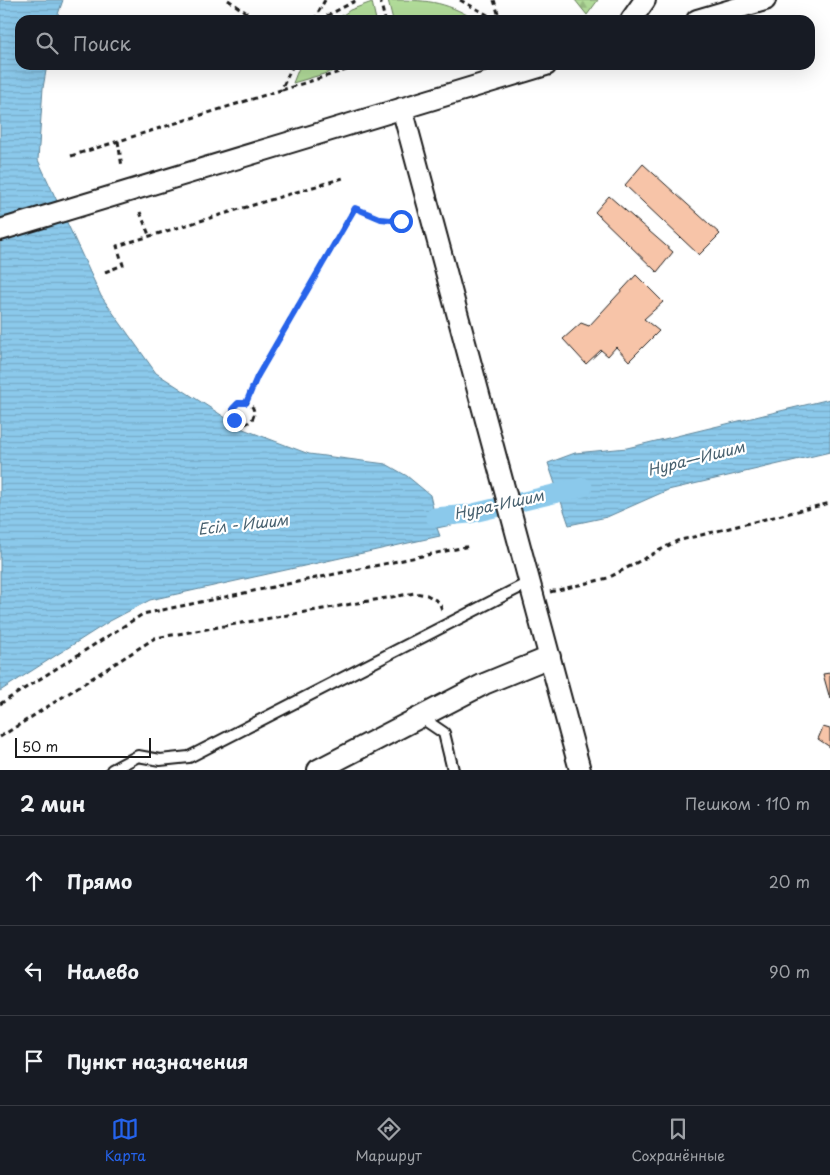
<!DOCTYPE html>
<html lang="ru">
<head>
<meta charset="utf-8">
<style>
	body { margin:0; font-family:"Playpen Sans",sans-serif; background:#20242c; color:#f1f3f6 }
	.scale { position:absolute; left:15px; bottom:12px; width:136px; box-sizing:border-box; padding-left:5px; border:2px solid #1c1c1c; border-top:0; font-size:14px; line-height:18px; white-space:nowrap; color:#1c1c1c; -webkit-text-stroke:4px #fff; paint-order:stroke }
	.stop { position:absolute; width:15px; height:15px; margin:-11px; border:4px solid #2563eb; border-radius:50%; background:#fff }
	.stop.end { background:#2563eb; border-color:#fff; box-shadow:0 1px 5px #0008 }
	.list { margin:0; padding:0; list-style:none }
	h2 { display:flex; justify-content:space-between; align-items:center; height:65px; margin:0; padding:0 20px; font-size:21px }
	h2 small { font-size:16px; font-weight:400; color:#9ea1a6 }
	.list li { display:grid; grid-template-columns:32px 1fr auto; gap:15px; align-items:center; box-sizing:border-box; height:90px; padding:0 20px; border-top:1px solid #363941 }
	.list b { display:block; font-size:19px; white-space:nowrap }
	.list em { font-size:16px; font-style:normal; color:#9ea1a6 }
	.icon { flex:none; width:28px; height:28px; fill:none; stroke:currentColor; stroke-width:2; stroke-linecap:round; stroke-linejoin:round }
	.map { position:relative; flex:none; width:830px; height:770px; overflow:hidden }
	.search { position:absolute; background:#171b24; box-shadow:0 5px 20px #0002; left:15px; right:15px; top:15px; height:55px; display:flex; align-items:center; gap:12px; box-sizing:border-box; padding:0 18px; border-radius:15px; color:#9ea1a6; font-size:19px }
	.sheet { height:335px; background:#171b24 }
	nav { display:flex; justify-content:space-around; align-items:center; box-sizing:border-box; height:70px; border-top:1px solid #363941; background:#171b24; font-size:14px; color:#9ea1a6 }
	nav a { display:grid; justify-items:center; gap:2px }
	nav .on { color:#2563eb }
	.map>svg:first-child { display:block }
</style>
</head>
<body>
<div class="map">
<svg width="830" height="770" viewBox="0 0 830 770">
	<defs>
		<pattern id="forest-firs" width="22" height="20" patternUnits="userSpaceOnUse" patternTransform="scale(1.25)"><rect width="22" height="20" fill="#b1db99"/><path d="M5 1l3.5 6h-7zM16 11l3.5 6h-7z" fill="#98bb83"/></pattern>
		<pattern id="water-rules" width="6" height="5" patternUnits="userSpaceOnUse" patternTransform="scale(1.25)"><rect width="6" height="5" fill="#8bc9eb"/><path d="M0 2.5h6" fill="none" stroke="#77acc9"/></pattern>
	</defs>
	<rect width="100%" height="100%" fill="#fff"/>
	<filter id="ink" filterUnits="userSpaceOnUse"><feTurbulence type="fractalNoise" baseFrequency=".02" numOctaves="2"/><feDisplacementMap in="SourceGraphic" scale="10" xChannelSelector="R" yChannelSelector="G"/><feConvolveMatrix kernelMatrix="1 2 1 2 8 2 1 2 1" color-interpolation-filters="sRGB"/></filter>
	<g filter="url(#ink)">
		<!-- green -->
		<path fill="#b1db99" stroke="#667c5a" d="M 388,0 C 425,0 443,0 476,20 L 393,20 Z
			M 372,2 L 376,20 L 336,20 L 350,10 Z
			M 300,65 L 336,65 L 334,71 L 293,83 Z"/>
		<!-- forest -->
		<path fill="url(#forest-firs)" stroke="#667c5a" d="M 575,0 L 598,0 L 587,15 Z"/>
		<!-- water -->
		<path fill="url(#water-rules)" stroke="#5f8498" d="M 0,0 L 63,0 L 56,20 L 20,20 L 20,65 L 47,65 L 43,88 L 38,160 L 101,296 L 156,373 L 243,429 L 309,454 L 386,464 L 407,476 L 430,495 L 435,517 L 467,509 L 470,521 L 437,528 L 440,536 L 150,600 L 110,621 L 0,691 Z
			M 830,399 L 830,452 L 668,490 L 607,517 L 569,525 L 548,463 L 575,453 L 627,448 Z"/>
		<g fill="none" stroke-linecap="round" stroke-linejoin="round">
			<!-- canal -->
			<path stroke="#8bc9eb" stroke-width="19" d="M 435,517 L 469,514 L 583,487"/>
		</g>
		<!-- building -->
		<path fill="#f7c4a8" stroke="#1c1c1c" d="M 643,164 L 720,234 L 699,255 L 625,185 Z
			M 609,196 L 673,252 L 657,272 L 595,212 Z
			M 636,275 L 663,302 L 644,319 L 659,331 L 629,361 L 616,347 L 608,356 L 601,350 L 586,364 L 563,339 L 581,323 L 589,326 Z
			M 830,673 L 830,699 L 823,674 Z
			M 823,727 L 830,729 L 830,747 L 818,739 Z"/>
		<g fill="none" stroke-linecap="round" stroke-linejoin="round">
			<!-- service casing -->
			<g stroke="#1c1c1c" stroke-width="14">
				<path id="service" d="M 419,716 L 444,733 L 453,770
					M 112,770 L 138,756 L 160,760 L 189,757 L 530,582"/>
			</g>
			<!-- minor casing -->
			<g stroke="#1c1c1c" stroke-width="24">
				<path id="minor" d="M 631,20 L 645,0
					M 697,20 L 765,0
					M 402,108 L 580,770
					M 0,230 L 546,65
					M 318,770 L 484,684 L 550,657"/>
			</g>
			<!-- path -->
			<path stroke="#1c1c1c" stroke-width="3" stroke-dasharray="5 4" stroke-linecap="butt" d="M 228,0 L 257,20
				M 380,0 L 385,20
				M 460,0 L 497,20
				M 494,0 L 500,20
				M 314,20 L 325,0
				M 319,20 L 357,0
				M 282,90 L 362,65
				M 118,141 L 122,167
				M 71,156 L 281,90 L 293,65
				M 140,212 L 149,235
				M 105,272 L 123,265 L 117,246 L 343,178
				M232 413a11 11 0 1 1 22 0a11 11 0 1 1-22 0Z
				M 246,403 L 257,377 L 355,208 L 381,219 L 401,221
				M 550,592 L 608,578 L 677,541 L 830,503
				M 0,704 L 143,614 L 470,546
				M 0,737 L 155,638 L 415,593 L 427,595 L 439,602 L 443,612"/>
			<!-- service -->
			<use href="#service" stroke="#fff" stroke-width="10"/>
			<!-- minor -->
			<use href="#minor" stroke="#fff" stroke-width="20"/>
		</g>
	</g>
	<g fill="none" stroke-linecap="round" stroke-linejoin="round" filter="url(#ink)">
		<!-- route -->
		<path stroke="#2563eb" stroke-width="6" d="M 234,420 L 233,408 L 238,403 L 246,403 L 257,377 L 355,208 L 381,219 L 401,221"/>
	</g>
	<g text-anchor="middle" stroke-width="4.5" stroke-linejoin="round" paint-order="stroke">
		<!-- water labels -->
		<g font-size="15" font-style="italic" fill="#48616f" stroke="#fff">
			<text transform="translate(696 459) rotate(-14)" y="5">Нура—Ишим</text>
			<text transform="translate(499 505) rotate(-12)" y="5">Нура-Ишим</text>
			<text transform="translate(243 525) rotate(-6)" y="5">Есіл - Ишим</text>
		</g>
	</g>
</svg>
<div class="scale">50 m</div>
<div class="stop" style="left:401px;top:221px"></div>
<div class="stop end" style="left:234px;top:420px"></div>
<div class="search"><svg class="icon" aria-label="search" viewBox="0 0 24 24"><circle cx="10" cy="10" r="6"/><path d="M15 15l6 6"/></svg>Поиск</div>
</div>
<section class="sheet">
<h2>2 мин<small>Пешком · 110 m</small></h2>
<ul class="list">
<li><svg class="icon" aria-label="ahead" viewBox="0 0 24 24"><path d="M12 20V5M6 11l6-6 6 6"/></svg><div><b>Прямо</b></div><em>20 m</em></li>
<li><svg class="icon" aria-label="left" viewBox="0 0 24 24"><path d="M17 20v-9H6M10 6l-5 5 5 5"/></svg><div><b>Налево</b></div><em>90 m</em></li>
<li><svg class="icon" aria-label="arrive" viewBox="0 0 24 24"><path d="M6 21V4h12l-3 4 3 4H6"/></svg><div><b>Пункт назначения</b></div></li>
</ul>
</section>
<nav>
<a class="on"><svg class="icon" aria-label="map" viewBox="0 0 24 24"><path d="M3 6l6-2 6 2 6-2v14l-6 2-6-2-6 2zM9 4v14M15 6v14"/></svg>Карта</a>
<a><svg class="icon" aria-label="directions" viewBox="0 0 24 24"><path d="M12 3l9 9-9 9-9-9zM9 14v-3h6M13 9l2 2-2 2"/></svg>Маршрут</a>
<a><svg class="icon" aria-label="saved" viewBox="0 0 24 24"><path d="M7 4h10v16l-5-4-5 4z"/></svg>Сохранённые</a>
</nav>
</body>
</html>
